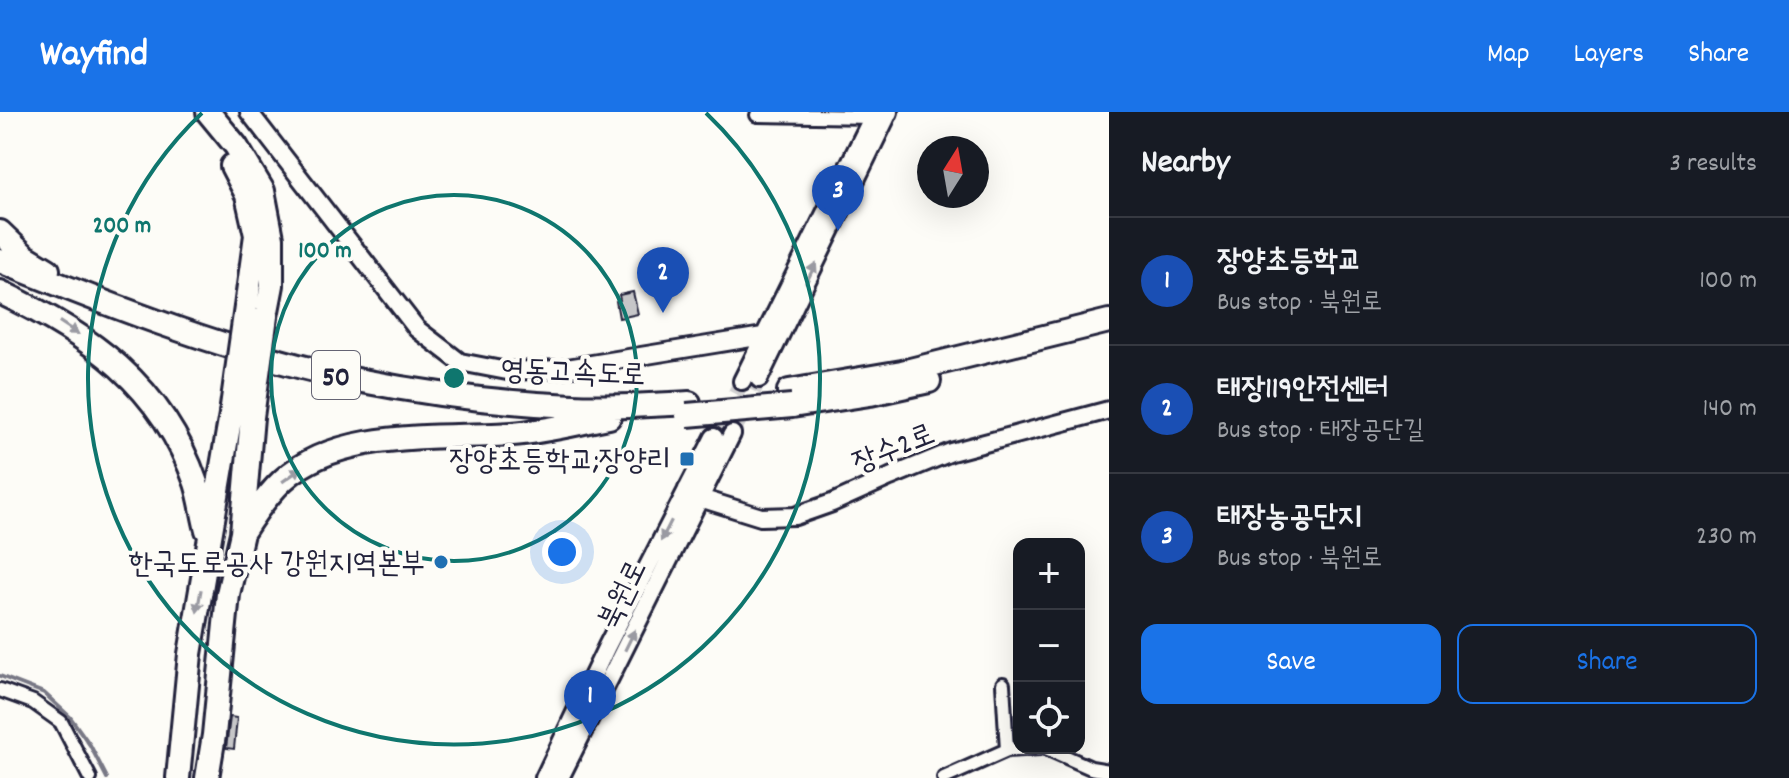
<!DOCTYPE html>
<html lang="en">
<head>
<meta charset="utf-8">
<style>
	body { margin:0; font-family:Dekko,"Poor Story",sans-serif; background:#242831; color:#f1f3f6 }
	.controls { position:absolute; right:24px; bottom:24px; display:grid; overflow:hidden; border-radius:16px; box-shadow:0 8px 32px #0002 }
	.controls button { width:72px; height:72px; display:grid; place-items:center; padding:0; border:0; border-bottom:2px solid #363941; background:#171b24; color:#f1f3f6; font:40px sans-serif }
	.compass { position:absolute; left:917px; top:24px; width:72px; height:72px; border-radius:50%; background:#171b24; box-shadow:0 8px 32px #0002; rotate:11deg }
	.you { position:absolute; left:562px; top:440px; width:28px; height:28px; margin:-20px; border:6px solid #fff; border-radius:50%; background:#1a73e8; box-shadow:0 0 0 12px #1a73e833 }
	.badge { display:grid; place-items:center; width:52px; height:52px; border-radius:50%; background:#1a73e8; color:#fff; font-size:26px; font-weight:700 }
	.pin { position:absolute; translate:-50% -66px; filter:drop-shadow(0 2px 4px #0008) }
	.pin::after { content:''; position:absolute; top:42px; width:28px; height:24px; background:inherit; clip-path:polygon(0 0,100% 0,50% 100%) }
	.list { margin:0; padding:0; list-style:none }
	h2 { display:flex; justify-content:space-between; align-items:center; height:104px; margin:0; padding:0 32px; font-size:34px }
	h2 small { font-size:26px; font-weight:400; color:#9ea1a6 }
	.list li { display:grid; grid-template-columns:52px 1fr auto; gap:24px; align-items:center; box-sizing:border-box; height:128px; padding:0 32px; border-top:2px solid #363941 }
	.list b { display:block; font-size:30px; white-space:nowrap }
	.list p { margin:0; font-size:26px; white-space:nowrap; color:#9ea1a6 }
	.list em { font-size:26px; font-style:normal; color:#9ea1a6 }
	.actions { display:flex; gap:16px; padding:24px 32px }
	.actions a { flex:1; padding:18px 0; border:2px solid #1a73e8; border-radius:16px; text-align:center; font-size:28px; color:#1a73e8 }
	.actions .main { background:#1a73e8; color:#fff }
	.icon { flex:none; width:44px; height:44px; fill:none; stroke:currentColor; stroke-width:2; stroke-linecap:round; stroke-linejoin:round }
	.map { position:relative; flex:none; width:1109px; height:666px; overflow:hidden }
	header { display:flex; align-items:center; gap:48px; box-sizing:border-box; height:112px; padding:0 40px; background:#1a73e8; color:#fff }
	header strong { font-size:38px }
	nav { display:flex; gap:44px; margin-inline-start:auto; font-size:28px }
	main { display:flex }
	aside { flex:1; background:#171b24 }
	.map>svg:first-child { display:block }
</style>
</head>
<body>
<header>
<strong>Wayfind</strong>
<nav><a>Map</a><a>Layers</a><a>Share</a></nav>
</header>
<main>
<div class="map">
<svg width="1109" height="666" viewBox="0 0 1109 666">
	<rect width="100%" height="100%" fill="#fdfcf7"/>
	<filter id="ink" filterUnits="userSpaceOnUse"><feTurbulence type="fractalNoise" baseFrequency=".0125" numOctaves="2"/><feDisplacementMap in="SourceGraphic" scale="16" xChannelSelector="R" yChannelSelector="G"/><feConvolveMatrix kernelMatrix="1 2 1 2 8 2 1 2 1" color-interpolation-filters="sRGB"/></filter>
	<g filter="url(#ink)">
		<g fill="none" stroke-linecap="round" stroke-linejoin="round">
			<!-- stream -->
			<path stroke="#787885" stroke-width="4" d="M 0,564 L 44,581 L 70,605 L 90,633 L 107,666"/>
		</g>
		<!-- building -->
		<path fill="#c6c6c8" stroke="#22223b" stroke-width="2" d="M 633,180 L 638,202 L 619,206 L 616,189 L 620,188 L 619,183 Z
			M 230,605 L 237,606 L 234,637 L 226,636 Z"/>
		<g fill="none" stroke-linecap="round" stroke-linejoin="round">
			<!-- tertiary-tunnel -->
			<path stroke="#d1d0d1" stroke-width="16" stroke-dasharray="16 8" stroke-linecap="butt" d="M 732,322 L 759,267
				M 714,325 L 742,269"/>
			<!-- minor casing -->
			<g stroke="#22223b" stroke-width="18">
				<path id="minor" d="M 757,3 L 872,5
					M 1003,572 L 1007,638
					M 0,578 L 33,590 L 61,610 L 90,666
					M 1046,636 L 1091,656 L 1109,659
					M 944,666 L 1007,638 L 1040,636"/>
			</g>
			<!-- tertiary casing -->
			<g stroke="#22223b" stroke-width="22">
				<path id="tertiary" d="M 249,0 L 417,217 L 460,250 L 507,259 L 561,257 L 763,224
					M 759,267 L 889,0
					M 742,269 L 875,0
					M 687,377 L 700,386 L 761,405 L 795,404 L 832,391 L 890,365 L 951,340 L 1109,298
					M 544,666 L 607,534 L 714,325
					M 560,666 L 732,322"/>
			</g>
			<!-- motorway casing -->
			<g stroke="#22223b" stroke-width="28">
				<path id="motorway" d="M 208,0 L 236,34 L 263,79 L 272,126 L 272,173 L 266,204
					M 232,54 L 247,83 L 256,123 L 246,195
					M 0,120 L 25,144 L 48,158
					M 0,149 C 116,196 234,242 357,268 C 428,282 501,291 573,294 C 612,296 651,293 689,291
					M 0,180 C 89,222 162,273 196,371 C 201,386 203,403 207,418
					M 789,279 L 902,260 L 1109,209
					M 792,294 L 870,282 L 929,269
					M 242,421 C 254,402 266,384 283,368 C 339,316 441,327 512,322 C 544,320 577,311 609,305
					M 178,666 L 190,542 L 231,302
					M 207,666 L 214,623 L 228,482 L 242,421 L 252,305"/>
			</g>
			<!-- minor -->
			<use href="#minor" stroke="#fdfcf7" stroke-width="12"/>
			<!-- tertiary -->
			<use href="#tertiary" stroke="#fdfcf7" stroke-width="16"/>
			<!-- motorway -->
			<use href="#motorway" stroke="#fdfcf7" stroke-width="22"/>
			<!-- motorway-bridge casing -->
			<g stroke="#22223b" stroke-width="28" stroke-linecap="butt">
				<path id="motorway-bridge" d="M 231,302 L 246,195
					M 687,303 L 792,294
					M 252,305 L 266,204"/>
			</g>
			<!-- motorway-bridge -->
			<use href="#motorway-bridge" stroke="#fdfcf7" stroke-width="22"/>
		</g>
		<!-- one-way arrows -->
		<defs><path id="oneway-solid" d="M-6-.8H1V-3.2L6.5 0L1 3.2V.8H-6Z" transform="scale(2)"/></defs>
		<g fill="#9a9aa2">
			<use href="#oneway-solid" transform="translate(811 161) rotate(-64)"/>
			<use href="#oneway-solid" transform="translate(69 216) rotate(33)"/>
			<use href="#oneway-solid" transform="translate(292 363) rotate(-35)"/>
			<use href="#oneway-solid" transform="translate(666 419) rotate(117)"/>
			<use href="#oneway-solid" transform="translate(199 489) rotate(100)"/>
			<use href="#oneway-solid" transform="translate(630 528) rotate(-64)"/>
		</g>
	</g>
	<!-- distance rings -->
	<g fill="none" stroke="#0f766e" stroke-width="4">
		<circle cx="454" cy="266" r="183"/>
		<path d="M706 1A366 366 0 1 1 202 1"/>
	</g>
	<!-- markers -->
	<g fill="#1f6fb2" stroke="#fdfcf7" stroke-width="3">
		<rect x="679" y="339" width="16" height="16" rx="4"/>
		<circle cx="441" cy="450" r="8"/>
	</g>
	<g text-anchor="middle" stroke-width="8" stroke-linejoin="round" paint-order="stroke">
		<!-- shield labels -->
		<rect fill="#fdfcf7" stroke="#646373" stroke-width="2" x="312" y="239" width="48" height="48" rx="6"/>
		<g font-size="28" font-weight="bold" fill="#22223b">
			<text x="336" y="273">50</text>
		</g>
		<!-- street labels -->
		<g font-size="30" fill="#22223b" stroke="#fdfcf7">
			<text transform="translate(573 259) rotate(2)" y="10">영동고속도로</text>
			<text transform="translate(893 335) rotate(-22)" y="10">장수2로</text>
			<text transform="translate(621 482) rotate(-64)" y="10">북원로</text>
		</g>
		<!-- poi labels -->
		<g font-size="30" fill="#22223b" stroke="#fdfcf7" text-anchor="end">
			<text x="671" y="357">장양초등학교;장양리</text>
			<text x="425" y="460">한국도로공사 강원지역본부</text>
		</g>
	</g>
	<circle cx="454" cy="266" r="12" fill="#0f766e" stroke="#fdfcf7" stroke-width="4"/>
	<g font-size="24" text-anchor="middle" font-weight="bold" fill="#0f766e" stroke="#fdfcf7" stroke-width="8" stroke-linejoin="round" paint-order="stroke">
		<text x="122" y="120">200 m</text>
		<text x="325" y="145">100 m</text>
	</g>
</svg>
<div class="controls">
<button>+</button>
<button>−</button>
<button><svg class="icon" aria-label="locate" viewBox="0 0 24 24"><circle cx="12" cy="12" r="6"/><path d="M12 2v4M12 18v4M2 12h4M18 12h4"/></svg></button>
</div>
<svg class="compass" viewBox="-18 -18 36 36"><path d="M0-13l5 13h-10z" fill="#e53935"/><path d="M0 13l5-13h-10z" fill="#9ea1a6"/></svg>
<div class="you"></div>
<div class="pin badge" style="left:590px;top:624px;background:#1a4fb4">1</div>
<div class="pin badge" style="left:663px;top:201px;background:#1a4fb4">2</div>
<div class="pin badge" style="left:838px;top:119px;background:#1a4fb4">3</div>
</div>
<aside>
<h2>Nearby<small>3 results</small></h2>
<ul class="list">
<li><span class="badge" style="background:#1a4fb4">1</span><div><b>장양초등학교</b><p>Bus stop · 북원로</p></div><em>100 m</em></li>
<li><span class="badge" style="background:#1a4fb4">2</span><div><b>태장119안전센터</b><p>Bus stop · 태장공단길</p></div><em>140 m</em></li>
<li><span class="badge" style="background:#1a4fb4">3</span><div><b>태장농공단지</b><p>Bus stop · 북원로</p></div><em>230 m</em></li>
</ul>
<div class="actions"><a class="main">Save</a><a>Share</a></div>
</aside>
</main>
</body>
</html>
